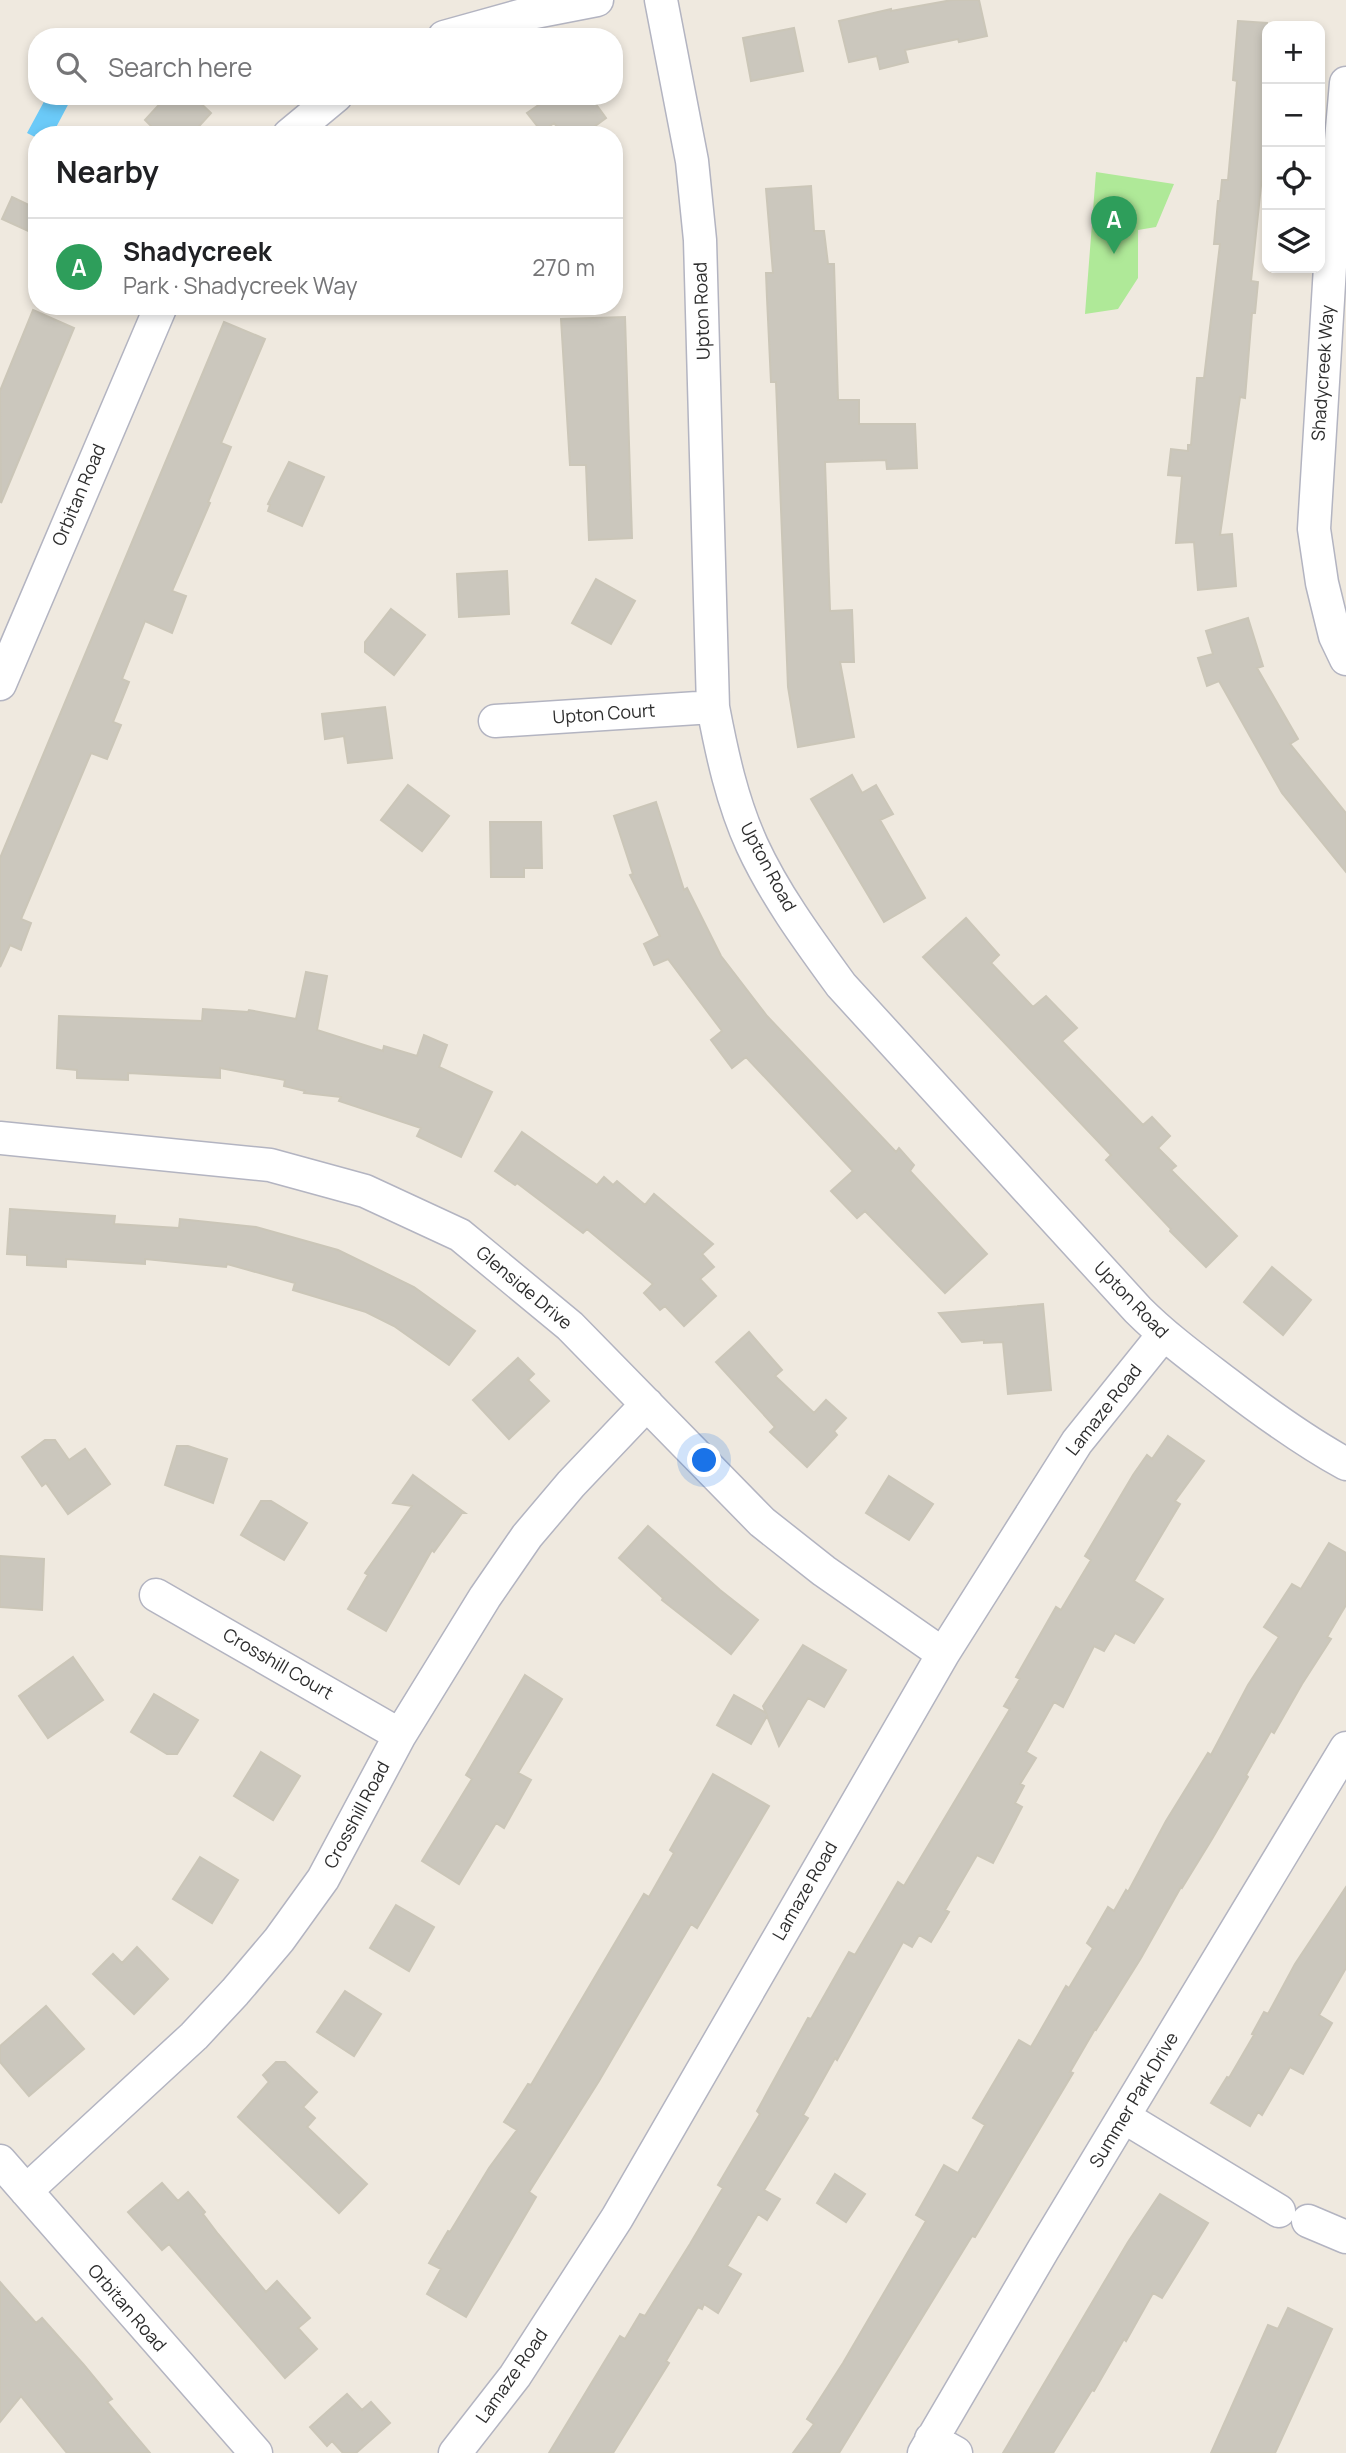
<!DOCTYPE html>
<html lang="en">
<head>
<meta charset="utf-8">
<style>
	body { margin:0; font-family:Manrope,sans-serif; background:#f2f2f2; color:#202124 }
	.controls { position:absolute; right:21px; top:21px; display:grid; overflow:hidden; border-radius:14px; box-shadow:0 4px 10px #0003 }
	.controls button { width:63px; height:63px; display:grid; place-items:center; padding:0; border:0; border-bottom:2px solid #e0e0e0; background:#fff; color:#202124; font:35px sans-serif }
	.you { position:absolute; left:705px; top:1461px; width:24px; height:24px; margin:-18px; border:5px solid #fff; border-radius:50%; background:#1a73e8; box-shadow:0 0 0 10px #1a73e833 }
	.badge { display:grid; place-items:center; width:46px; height:46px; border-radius:50%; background:#ea580c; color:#fff; font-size:23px; font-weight:700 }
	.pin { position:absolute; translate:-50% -58px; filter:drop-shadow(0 2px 4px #0008) }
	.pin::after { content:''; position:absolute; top:37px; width:24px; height:21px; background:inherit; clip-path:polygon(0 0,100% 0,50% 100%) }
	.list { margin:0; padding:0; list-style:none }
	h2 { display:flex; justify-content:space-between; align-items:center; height:91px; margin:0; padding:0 28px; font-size:30px }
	h2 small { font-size:23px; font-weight:400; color:#757577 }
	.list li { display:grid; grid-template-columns:46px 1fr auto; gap:21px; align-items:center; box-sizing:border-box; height:98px; padding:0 28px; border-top:2px solid #e0e0e0 }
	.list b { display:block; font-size:26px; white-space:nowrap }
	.list p { margin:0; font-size:23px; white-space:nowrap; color:#757577 }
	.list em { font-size:23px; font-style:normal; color:#757577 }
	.icon { flex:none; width:38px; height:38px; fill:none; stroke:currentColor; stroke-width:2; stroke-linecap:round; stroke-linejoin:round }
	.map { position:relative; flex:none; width:1346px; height:2453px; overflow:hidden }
	.search { position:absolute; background:#fff; box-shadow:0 4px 10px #0003; left:28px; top:28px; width:595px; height:77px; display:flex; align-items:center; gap:18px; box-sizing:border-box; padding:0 24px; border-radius:28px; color:#757577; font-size:26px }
	.panel { position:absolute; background:#fff; box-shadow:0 4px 10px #0003; left:28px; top:126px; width:595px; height:189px; border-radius:28px }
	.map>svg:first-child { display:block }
</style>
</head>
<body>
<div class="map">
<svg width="1346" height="2453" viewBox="0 0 1346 2453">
	<rect width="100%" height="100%" fill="#efe9df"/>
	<!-- green -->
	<path fill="#afe998" d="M 1096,172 L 1174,184 L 1156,227 L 1138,230 L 1138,278 L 1118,309 L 1085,314 Z"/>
	<!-- water -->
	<path fill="#6bcaf8" d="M 47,96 L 61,96 L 70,101 L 52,135 L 37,135 L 37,138 L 27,133 Z"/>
	<!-- building -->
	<path fill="#cbc7bd" stroke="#cbc6b8" stroke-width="2" d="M 952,0 L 979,0 L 987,36 L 959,42 L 958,39 L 905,50 L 908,62 L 880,69 L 877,56 L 849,62 L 839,21 L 891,9 L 891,11 Z
		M 1238,21 L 1267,23 L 1267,168 L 1263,167 L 1251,281 L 1258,282 L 1255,313 L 1252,313 L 1245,398 L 1240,397 L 1220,535 L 1232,534 L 1236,586 L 1198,590 L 1194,542 L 1176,543 L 1182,476 L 1168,475 L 1171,449 L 1188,451 L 1188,445 L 1191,445 L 1197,378 L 1204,378 L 1220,244 L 1214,244 L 1218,201 L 1220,201 L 1222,180 L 1228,180 L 1237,81 L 1233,80 Z
		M 794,28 L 803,71 L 751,81 L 743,38 Z
		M 167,96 L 193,96 L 211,113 L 191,135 L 160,135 L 145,120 Z
		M 534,96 L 590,96 L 606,118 L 583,135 L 564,135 L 554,123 L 542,132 L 527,113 L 540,104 Z
		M 811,186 L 814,231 L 824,231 L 828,264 L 834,264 L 838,400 L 859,400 L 859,424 L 915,424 L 917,468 L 887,469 L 886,460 L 825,462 L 830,611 L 852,610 L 854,662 L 840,662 L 854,737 L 798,747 L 788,687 L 776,382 L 771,382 L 767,298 L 766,273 L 773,273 L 766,189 Z
		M 12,197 L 37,209 L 37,235 L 2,219 Z
		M 33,310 L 74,328 L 1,503 L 0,391 Z
		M 625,317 L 632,538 L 589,540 L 586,465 L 570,465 L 561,319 Z
		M 224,322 L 265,339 L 221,443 L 231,447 L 208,502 L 210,503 L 172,591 L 186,596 L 172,633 L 145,621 L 122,679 L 129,682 L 113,722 L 121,725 L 107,759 L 91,753 L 21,919 L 31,923 L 21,950 L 10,945 L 0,967 L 0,858 Z
		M 289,462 L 324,477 L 302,526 L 268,511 L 270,505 L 268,504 Z
		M 507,571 L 509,614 L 459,617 L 457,574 Z
		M 596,579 L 635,601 L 611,644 L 572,623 Z
		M 391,609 L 425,635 L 394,675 L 365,652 L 365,642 Z
		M 1248,618 L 1263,666 L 1257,668 L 1298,739 L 1290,744 L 1346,813 L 1346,872 L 1282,793 L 1219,681 L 1207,686 L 1198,658 L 1213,654 L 1206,631 Z
		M 385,707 L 392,758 L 348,763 L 344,736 L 325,739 L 322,714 Z
		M 852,775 L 862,793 L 876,785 L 893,814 L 880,820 L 925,898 L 884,922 L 811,799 Z
		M 408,785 L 449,816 L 422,851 L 381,820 Z
		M 656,802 L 684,890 L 687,888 L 721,956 L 767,1016 L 896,1152 L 899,1148 L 914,1165 L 910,1171 L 987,1254 L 945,1293 L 865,1211 L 857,1218 L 831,1191 L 853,1171 L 746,1057 L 732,1068 L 711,1040 L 722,1031 L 668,959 L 654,965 L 644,944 L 660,936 L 630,875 L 633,874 L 614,816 Z
		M 490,822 L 541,822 L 542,868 L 524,868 L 524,877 L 491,877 Z
		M 966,918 L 999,955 L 991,963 L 1033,1007 L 1046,996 L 1077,1028 L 1062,1041 L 1143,1125 L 1152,1117 L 1170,1136 L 1158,1148 L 1176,1166 L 1171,1170 L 1237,1236 L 1206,1267 L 1170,1231 L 1171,1229 L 1106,1160 L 1111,1155 L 923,957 Z
		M 306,972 L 327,976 L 317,1030 L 383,1051 L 384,1046 L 417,1056 L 424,1035 L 447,1045 L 439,1067 L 492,1092 L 461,1157 L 417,1136 L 421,1128 L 339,1101 L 341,1097 L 304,1093 L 305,1091 L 284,1086 L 285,1080 L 220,1068 L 220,1078 L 128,1073 L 128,1080 L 77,1078 L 77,1070 L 57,1068 L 59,1016 L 202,1021 L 203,1009 L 248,1012 L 249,1010 L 296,1019 Z
		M 522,1132 L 597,1185 L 604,1177 L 613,1185 L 617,1181 L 645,1205 L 654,1194 L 713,1244 L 702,1254 L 714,1267 L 700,1279 L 716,1296 L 684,1326 L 665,1306 L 660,1310 L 644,1293 L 653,1284 L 587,1229 L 583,1233 L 517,1183 L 515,1185 L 495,1171 Z
		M 10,1209 L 115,1216 L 114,1224 L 179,1228 L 180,1219 L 256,1227 L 338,1250 L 414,1287 L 475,1331 L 449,1365 L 394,1326 L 366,1312 L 293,1290 L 295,1283 L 227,1264 L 226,1267 L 145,1259 L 145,1264 L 66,1259 L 66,1267 L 27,1265 L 27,1255 L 7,1254 Z
		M 1272,1267 L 1311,1300 L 1283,1335 L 1244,1302 Z
		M 1043,1304 L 1051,1390 L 1008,1394 L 1003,1342 L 984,1343 L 984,1340 L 962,1342 L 939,1313 Z
		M 749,1332 L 782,1370 L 775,1376 L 814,1413 L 826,1400 L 846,1418 L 834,1431 L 837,1435 L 807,1467 L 770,1432 L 775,1427 L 716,1362 Z
		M 518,1358 L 534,1374 L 528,1380 L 549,1401 L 509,1439 L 473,1400 Z
		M 1168,1436 L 1204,1461 L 1175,1501 L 1180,1504 L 1134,1581 L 1163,1599 L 1134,1643 L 1115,1633 L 1104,1651 L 1094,1646 L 1063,1707 L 1054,1702 L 1026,1752 L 1036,1758 L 1020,1784 L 1024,1786 L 1015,1803 L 1022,1807 L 993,1863 L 977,1855 L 945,1910 L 949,1912 L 931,1942 L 919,1935 L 912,1947 L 903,1942 L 837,2060 L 835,2058 L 803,2115 L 808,2118 L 764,2190 L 780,2199 L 767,2220 L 758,2214 L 727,2266 L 741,2274 L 718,2313 L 704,2304 L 702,2309 L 698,2307 L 666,2361 L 669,2363 L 613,2453 L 549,2453 L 620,2336 L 625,2339 L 640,2314 L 645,2316 L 690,2244 L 723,2188 L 718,2185 L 760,2114 L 757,2111 L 808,2018 L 811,2019 L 849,1952 L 855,1955 L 898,1882 L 904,1886 L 1010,1709 L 1004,1706 L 1020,1679 L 1016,1677 L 1056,1607 L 1061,1610 L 1091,1560 L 1085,1556 L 1133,1475 L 1147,1455 L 1152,1459 Z
		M 45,1440 L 55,1440 L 69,1460 L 85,1449 L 110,1484 L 68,1514 L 46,1483 L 42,1486 L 22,1457 Z
		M 177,1446 L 188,1446 L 227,1459 L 213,1503 L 165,1485 Z
		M 413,1475 L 465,1513 L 462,1513 L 434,1552 L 432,1550 L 386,1631 L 348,1609 L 368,1575 L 365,1573 L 412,1506 L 393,1503 Z
		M 889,1476 L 933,1504 L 909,1540 L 866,1513 Z
		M 261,1501 L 271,1501 L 307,1523 L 284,1560 L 241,1535 Z
		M 648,1526 L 720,1590 L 758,1620 L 731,1654 L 662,1600 L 663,1598 L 619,1558 Z
		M 1329,1543 L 1346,1553 L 1346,1605 L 1327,1637 L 1331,1639 L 1302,1684 L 1274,1733 L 1271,1731 L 1246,1775 L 1248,1777 L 1212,1839 L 1182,1888 L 1181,1887 L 1141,1958 L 1096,2030 L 1095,2029 L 1070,2072 L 1073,2073 L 975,2237 L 972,2236 L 839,2453 L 793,2453 L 814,2424 L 807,2419 L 843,2363 L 926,2221 L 916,2215 L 944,2165 L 958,2173 L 985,2125 L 973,2118 L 1019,2040 L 1031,2047 L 1066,1986 L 1069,1988 L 1093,1948 L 1087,1943 L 1108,1907 L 1114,1911 L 1126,1890 L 1128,1892 L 1166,1821 L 1208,1753 L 1211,1755 L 1248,1685 L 1279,1637 L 1264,1627 L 1292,1584 L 1301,1589 Z
		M 0,1556 L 44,1559 L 42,1610 L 0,1607 Z
		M 803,1645 L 846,1670 L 824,1707 L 808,1698 L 779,1746 L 767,1716 L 751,1744 L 717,1725 L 734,1695 L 766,1713 L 763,1706 Z
		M 73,1657 L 103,1700 L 48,1738 L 19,1696 Z
		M 525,1675 L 562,1699 L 518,1773 L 531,1780 L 504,1828 L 496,1823 L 459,1884 L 422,1861 L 472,1779 L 466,1775 Z
		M 154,1694 L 198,1720 L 177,1754 L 167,1754 L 131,1732 Z
		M 261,1752 L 300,1776 L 273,1820 L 234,1796 Z
		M 713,1774 L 769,1806 L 697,1928 L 691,1924 L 599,2081 L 529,2192 L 536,2197 L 466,2317 L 427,2294 L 441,2269 L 429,2263 L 448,2231 L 450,2232 L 489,2168 L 517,2130 L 504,2122 L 528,2084 L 531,2085 L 644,1894 L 649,1897 L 674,1853 L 670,1850 Z
		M 200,1857 L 238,1880 L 212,1923 L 173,1899 Z
		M 1346,1887 L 1346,1968 L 1319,2015 L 1332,2023 L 1303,2074 L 1290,2067 L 1262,2115 L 1258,2112 L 1250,2126 L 1211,2103 L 1227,2077 L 1229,2078 L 1254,2035 L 1252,2034 L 1264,2012 L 1268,2014 L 1295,1964 Z
		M 396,1905 L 434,1927 L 409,1971 L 370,1948 Z
		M 137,1947 L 168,1979 L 134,2014 L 93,1974 L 113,1954 L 122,1963 Z
		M 345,1991 L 381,2014 L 354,2056 L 317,2032 Z
		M 46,2006 L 84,2049 L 29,2096 L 0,2062 L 0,2046 Z
		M 276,2062 L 285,2062 L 317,2092 L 303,2107 L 315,2118 L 307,2127 L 367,2184 L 339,2213 L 238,2117 L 269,2082 L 263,2075 Z
		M 835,2174 L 865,2194 L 846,2222 L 817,2203 Z
		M 162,2183 L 178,2201 L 188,2192 L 205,2212 L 203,2214 L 218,2234 L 266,2292 L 277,2281 L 310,2318 L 298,2328 L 317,2349 L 285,2378 L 169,2244 L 162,2250 L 128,2212 Z
		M 1160,2194 L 1208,2223 L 1162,2298 L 1153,2293 L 1126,2341 L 1124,2339 L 1094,2391 L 1092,2390 L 1053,2453 L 1003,2453 L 1128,2242 Z
		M 0,2282 L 36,2323 L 42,2318 L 84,2365 L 112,2399 L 107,2402 L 150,2453 L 67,2453 L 21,2396 L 0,2422 Z
		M 1288,2308 L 1332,2329 L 1275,2453 L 1211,2453 L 1268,2325 L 1278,2329 Z
		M 347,2394 L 362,2410 L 371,2402 L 390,2423 L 356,2453 L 343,2453 L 332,2441 L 327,2446 L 310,2427 Z"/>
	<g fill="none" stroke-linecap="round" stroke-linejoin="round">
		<!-- minor casing -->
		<g stroke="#b3b4c1" stroke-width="35">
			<path id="minor" d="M 661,0 L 692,161 L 700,240 L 713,707 C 722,754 732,801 752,845 C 775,895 809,941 841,985 L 1138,1310 C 1165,1337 1195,1359 1225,1382 C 1264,1412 1304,1441 1346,1464
				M 444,37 L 530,13 L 597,0
				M 1346,83 L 1330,267 L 1314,529 L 1322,583 L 1335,636 L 1346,659
				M 289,135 L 336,96
				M 0,684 L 161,306
				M 495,721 L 713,707
				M 0,1138 L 270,1165 L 365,1191 L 460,1235 L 570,1326 L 762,1522 L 824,1571 L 943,1654
				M 156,1595 L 400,1735
				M 1124,2117 L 1279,2211
				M 0,2161 L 256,2453
				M 26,2191 L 194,2036 L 235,1992 L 279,1940 L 323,1879 L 400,1735 L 485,1597 L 527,1536 L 571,1484 L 647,1404
				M 1308,2221 L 1346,2237
				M 931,2439 L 956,2453
				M 455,2453 L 515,2376 L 617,2218 L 943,1654 L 1077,1442 L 1163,1335
				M 924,2453 L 1043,2250 L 1346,1748"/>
		</g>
		<!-- minor -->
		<use href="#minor" stroke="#fff" stroke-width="32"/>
	</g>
	<g text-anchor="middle" stroke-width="7" stroke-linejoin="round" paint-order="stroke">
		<!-- street labels -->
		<g font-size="18" fill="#2d2d2d" stroke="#fff">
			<text transform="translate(702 311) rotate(-92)" y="6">Upton Road</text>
			<text transform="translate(1323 373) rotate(-86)" y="6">Shadycreek Way</text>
			<text transform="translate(79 495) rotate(-67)" y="6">Orbitan Road</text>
			<text transform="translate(604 714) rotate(-4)" y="6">Upton Court</text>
			<text transform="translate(768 867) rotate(62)" y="6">Upton Road</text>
			<text transform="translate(524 1288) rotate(40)" y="6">Glenside Drive</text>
			<text transform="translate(1131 1300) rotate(46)" y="6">Upton Road</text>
			<text transform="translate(1104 1410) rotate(-52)" y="6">Lamaze Road</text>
			<text transform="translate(278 1664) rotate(30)" y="6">Crosshill Court</text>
			<text transform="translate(357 1815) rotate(-62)" y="6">Crosshill Road</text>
			<text transform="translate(805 1891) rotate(-60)" y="6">Lamaze Road</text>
			<text transform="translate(1134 2100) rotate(-59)" y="6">Summer Park Drive</text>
			<text transform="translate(127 2308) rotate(49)" y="6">Orbitan Road</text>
			<text transform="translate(512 2376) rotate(-55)" y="6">Lamaze Road</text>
		</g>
	</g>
</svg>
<div class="controls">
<button>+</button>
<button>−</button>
<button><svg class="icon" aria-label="locate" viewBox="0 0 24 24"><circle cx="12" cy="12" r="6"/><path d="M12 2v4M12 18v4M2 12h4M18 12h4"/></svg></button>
<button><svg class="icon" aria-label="layers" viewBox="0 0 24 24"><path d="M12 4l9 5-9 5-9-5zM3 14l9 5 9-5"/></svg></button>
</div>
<div class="you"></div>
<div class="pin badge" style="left:1114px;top:254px;background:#2e9e5b">A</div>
<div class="search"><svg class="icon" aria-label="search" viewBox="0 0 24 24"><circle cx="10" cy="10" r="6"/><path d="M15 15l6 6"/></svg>Search here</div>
<section class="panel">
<h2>Nearby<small></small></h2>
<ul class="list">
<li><span class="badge" style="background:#2e9e5b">A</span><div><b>Shadycreek</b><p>Park · Shadycreek Way</p></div><em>270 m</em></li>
</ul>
</section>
</div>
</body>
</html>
